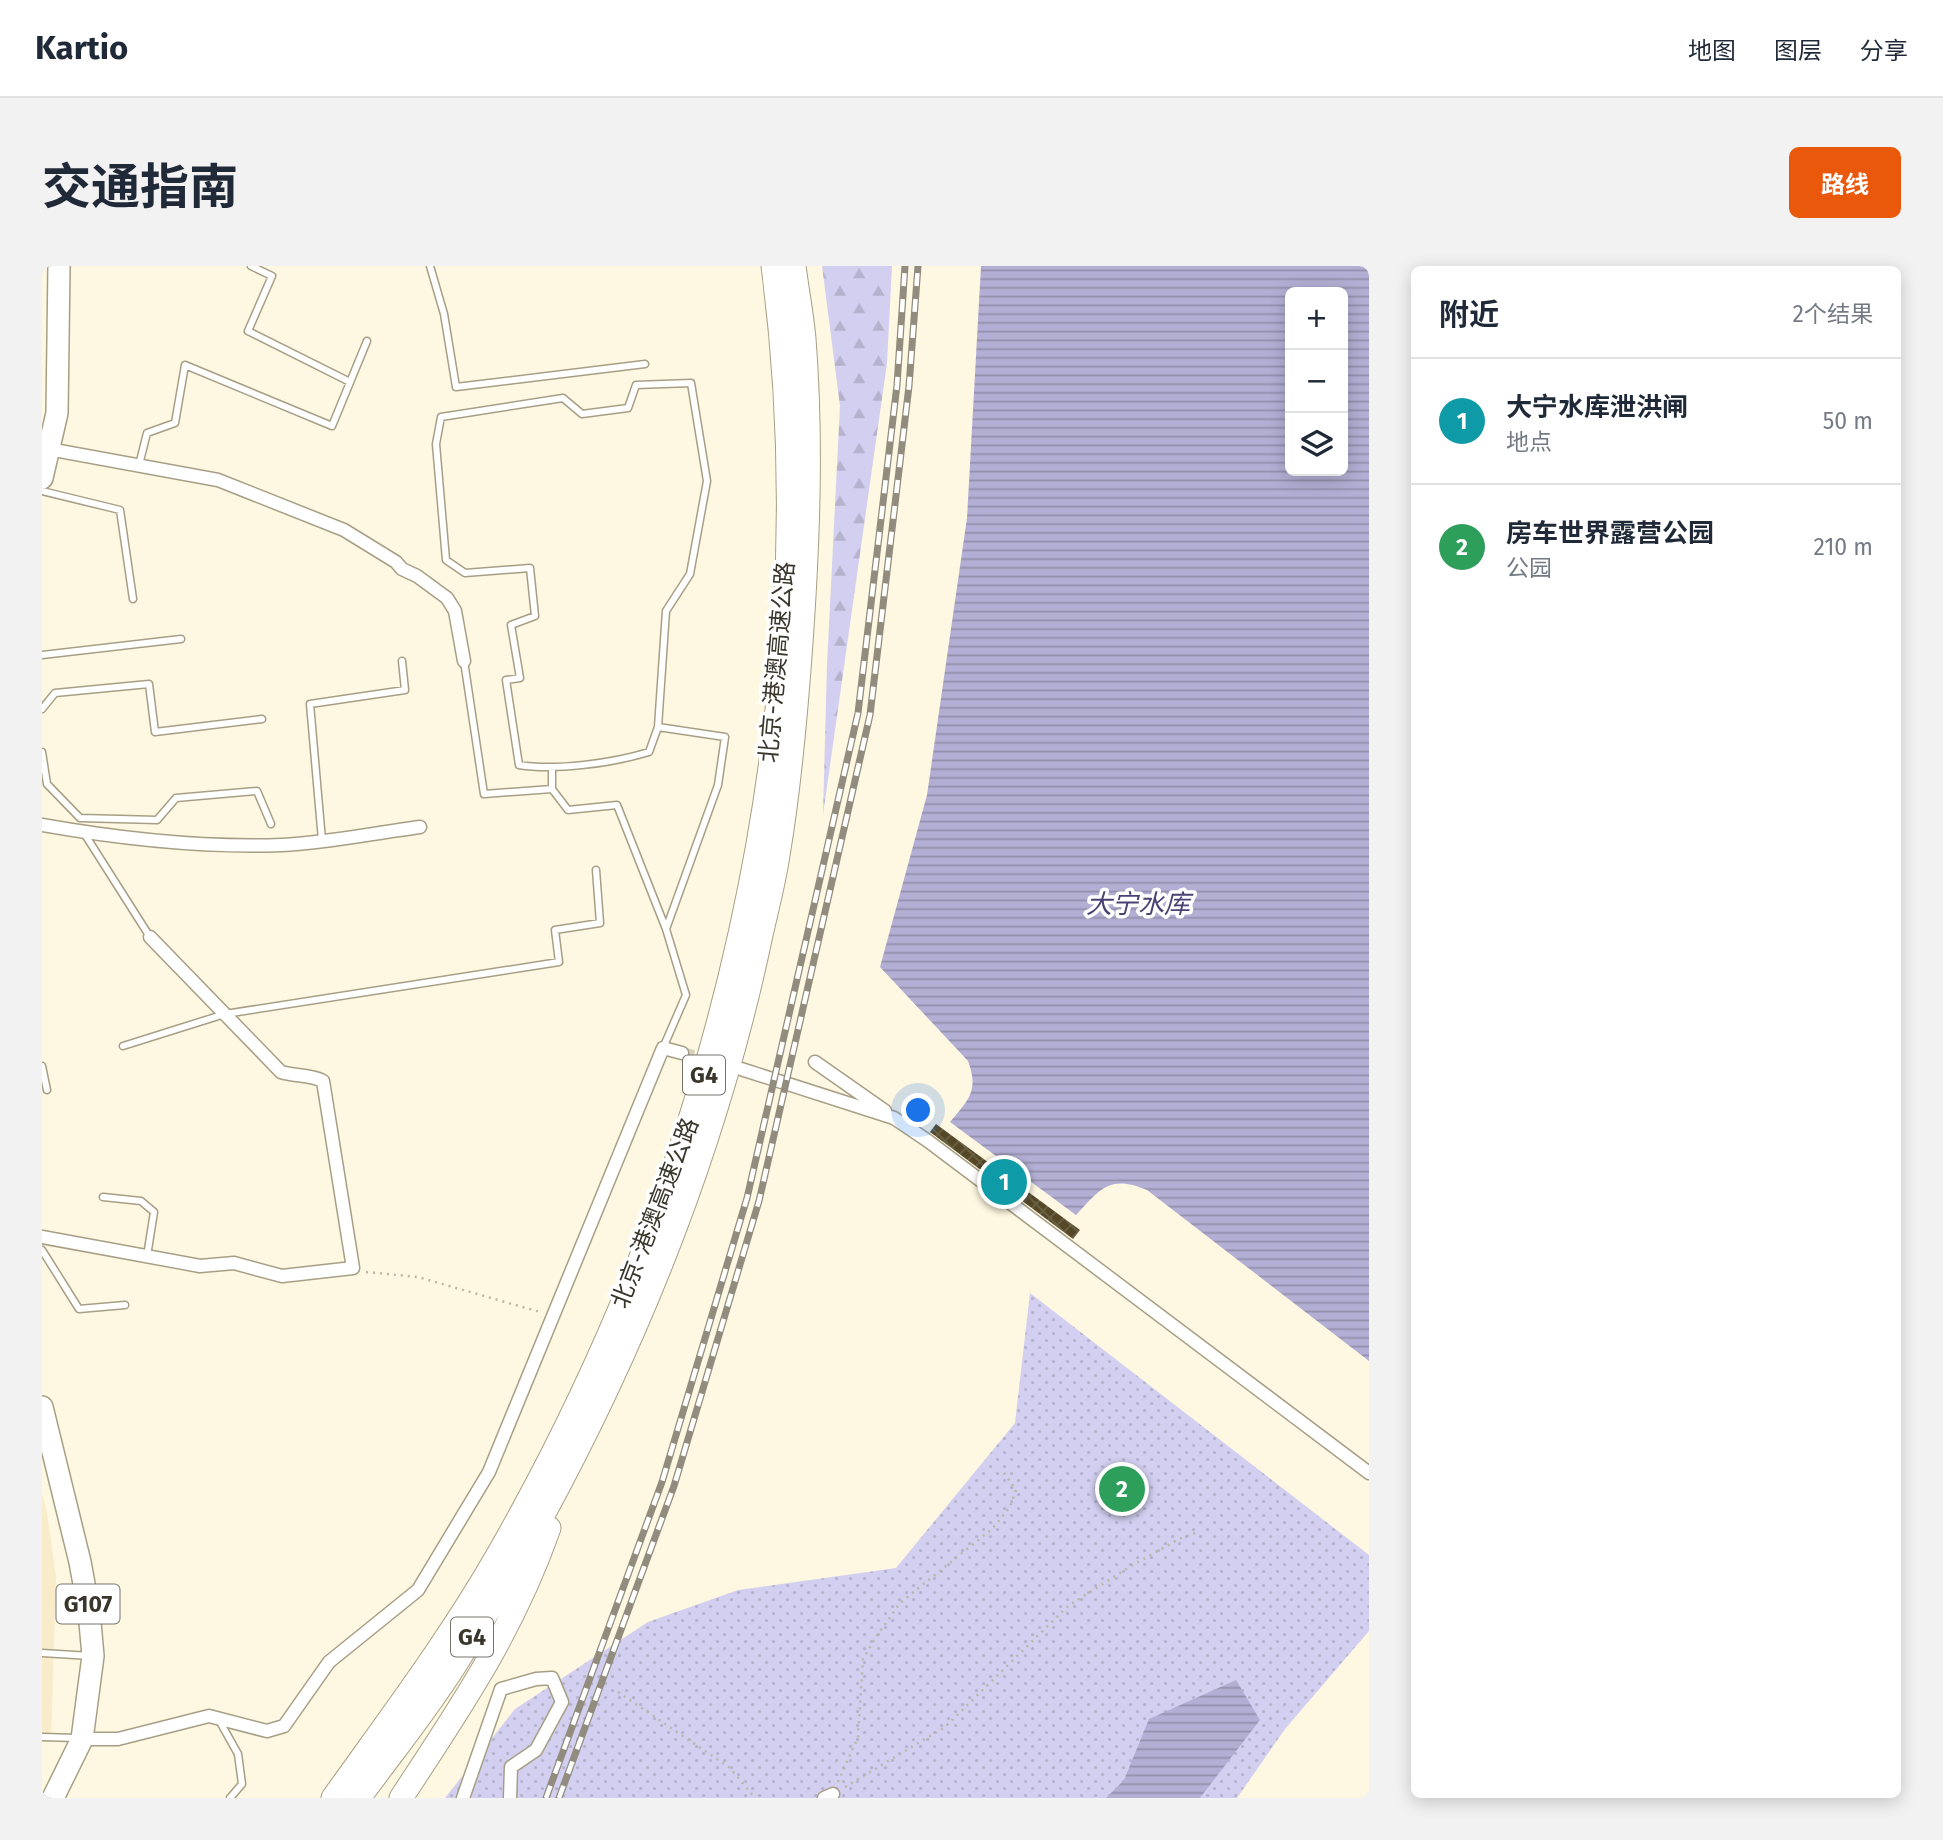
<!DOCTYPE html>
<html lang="zh">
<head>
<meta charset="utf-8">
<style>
	body { margin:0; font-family:"Fira Sans","Noto Sans SC",sans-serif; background:#f2f2f3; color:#1f2937 }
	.controls { position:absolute; right:21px; top:21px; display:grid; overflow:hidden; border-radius:10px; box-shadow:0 4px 18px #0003 }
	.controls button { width:63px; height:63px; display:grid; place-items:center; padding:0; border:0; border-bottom:2px solid #e0e1e3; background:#fff; color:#1f2937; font:35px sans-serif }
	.you { position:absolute; left:877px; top:845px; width:24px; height:24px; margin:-18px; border:5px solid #fff; border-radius:50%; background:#1a73e8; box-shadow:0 0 0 10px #1a73e833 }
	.badge { display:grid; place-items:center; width:46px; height:46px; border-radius:50%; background:#ea580c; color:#fff; font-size:23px; font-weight:700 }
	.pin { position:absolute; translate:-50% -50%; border:4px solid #fff; box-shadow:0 2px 7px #0006 }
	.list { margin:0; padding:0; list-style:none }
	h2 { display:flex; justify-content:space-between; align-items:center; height:91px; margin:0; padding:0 28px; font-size:30px }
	h2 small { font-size:23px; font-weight:400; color:#747a83 }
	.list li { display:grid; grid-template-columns:46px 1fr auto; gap:21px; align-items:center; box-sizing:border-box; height:126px; padding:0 28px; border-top:2px solid #e0e1e3 }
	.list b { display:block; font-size:26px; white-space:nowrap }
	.list p { margin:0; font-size:23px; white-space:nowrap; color:#747a83 }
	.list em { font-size:23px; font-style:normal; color:#747a83 }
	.icon { flex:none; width:38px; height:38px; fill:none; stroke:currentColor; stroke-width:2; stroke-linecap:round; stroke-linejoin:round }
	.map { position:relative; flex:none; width:1327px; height:1532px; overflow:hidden; border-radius:10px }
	header { display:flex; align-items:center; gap:42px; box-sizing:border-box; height:98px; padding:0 35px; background:#fff; border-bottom:2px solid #e0e1e3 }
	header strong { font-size:33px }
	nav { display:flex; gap:38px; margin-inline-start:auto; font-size:24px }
	.intro { display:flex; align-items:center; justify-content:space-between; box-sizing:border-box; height:168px; padding:0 42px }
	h1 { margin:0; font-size:49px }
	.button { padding:18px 32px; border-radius:10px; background:#ea580c; color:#fff; font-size:24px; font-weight:700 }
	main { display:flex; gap:42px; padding:0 42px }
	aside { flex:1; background:#fff; border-radius:10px; box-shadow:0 4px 18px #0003 }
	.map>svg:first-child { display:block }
</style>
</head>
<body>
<header>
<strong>Kartio</strong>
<nav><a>地图</a><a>图层</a><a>分享</a></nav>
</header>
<div class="intro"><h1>交通指南</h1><a class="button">路线</a></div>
<main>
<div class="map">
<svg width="1327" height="1532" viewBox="0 0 1327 1532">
	<defs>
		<pattern id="forest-firs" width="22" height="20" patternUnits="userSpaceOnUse" patternTransform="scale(1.75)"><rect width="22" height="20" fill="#d2cff0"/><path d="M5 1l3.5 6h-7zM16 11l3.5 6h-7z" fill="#b5b2ce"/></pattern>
		<pattern id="park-dots" width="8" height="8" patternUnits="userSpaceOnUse" patternTransform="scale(1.75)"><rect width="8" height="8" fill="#d2cff0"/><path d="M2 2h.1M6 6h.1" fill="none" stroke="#b5b2ce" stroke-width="1.8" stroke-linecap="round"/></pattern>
		<pattern id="water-rules" width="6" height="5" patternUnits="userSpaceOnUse" patternTransform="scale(1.75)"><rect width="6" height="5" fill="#b3afd4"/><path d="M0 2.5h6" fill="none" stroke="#938fac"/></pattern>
		<pattern id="building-cross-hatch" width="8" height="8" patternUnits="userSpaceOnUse" patternTransform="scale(1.75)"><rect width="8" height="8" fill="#544827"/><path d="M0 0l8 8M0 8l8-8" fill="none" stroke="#6a6146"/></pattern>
	</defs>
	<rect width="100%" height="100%" fill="#fef7e1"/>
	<!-- built -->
	<path fill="#f8ecca" d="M 0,1228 L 5,1247 L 14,1310 L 9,1476 L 0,1476 Z"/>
	<!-- forest -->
	<path fill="url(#forest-firs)" d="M 780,0 L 850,0 L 845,97 L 781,549 L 785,399 L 798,140 Z"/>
	<!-- park -->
	<path fill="url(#park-dots)" d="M 988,1027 L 1327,1289 L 1327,1365 L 1243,1463 L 1195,1532 L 403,1532 L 473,1443 L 606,1356 L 696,1324 L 854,1302 L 973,1157 Z"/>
	<!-- water -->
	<path fill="url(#water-rules)" fill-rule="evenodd" d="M 939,0 L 1327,0 L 1327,1095 L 1105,924 C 1068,908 1058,923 1034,949 L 908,856 C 927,833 937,825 926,795 L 838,701 L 885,529 L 925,252 ZM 1301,26 L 1301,205 L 1248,205 L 1248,26 Z
		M 1194,1414 L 1218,1454 L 1158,1532 L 1064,1532 L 1082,1514 L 1107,1453 Z"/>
	<!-- building -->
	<path fill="url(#building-cross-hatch)" d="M 894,858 L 1038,964 L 1031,973 L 888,866 Z"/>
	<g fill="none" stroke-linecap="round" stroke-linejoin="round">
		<!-- minor-tunnel -->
		<path stroke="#d7d0bd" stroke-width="12" stroke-dasharray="12 6" stroke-linecap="butt" d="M 640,787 L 670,795"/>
		<!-- service casing -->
		<g stroke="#a79f85" stroke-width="9">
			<path id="service" d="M 209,0 L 230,10 L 206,65 L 308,116
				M 388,0 L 402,48 L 414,121 L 603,98
				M 97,199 L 105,167 L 133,157 L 143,99 L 290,160 L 325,75
				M 0,225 L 78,244 L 91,333
				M 0,389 L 139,373
				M 422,395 L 442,528 L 510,523
				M 0,443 L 13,427 L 107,418 L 113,466 L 220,453
				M 616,461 L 607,486 C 571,497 513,505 477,499 L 464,414 L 478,412 L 469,359 L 493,350 L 488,302 L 423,307 L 404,294 L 394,178 L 399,151 L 521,132 L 540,148 L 586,142 L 594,119 L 649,117 L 665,215 L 648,308 L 624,345 L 616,461 L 683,471 L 676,519 L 624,663
				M 0,486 L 5,518 L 38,552 L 115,554 L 134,532 L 215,525 L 229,558
				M 510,502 L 510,523 L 526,544 L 575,539 L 624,663 L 644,729 L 621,782
				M 42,567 L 108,671
				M 280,574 L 268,438 L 363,424 L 360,395
				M 81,780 L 183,748 L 517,696 L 513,664 L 558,657 L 554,604
				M 0,800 L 5,824
				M 61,931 L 99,935 L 112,946 L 105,990
				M 0,984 L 37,1043 L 83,1039
				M 0,1387 L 49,1390
				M 177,1454 L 196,1488 L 200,1518 L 188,1532
				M 0,1471 L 35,1472"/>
		</g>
		<!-- minor casing -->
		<g stroke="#a79f85" stroke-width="15">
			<path id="minor" d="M 1,182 L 176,214 L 302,264 L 354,296 L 360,303 L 375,310 L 405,332 L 413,345 L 422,395
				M 0,559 C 79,573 159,582 240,579 C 285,577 332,567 378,561
				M 773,796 L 843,845
				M 699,803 L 852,852 L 886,875 L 1327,1207
				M 0,971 L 158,1000 L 192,997 L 240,1010 L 311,1002 L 281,815 C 270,809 252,810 239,806 L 108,671
				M 40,1473 L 76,1473 L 167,1450 L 225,1465 L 242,1460 L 287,1396 L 376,1324 L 447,1206 L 621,782 L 640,787
				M 421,1532 L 459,1423 L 494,1413 L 510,1412 L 520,1436 L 494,1484 L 469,1501 L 468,1532
				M 782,1532 L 791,1528"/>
		</g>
		<!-- trunk casing -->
		<g stroke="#a79f85" stroke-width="24">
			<path id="trunk" d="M 0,212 L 15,147 L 17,0
				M 0,1141 L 38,1296 L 47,1345 L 51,1390 L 40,1473 L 11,1532"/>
		</g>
		<!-- motorway casing -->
		<g stroke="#a79f85" stroke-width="25">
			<path id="motorway" d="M 291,1532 C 348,1452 408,1373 457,1287 C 678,900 789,445 731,0
				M 317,1532 C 349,1488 384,1445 413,1399 C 555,1174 664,930 719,669 C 725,642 732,616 736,589 C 748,518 754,447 759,377 C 766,276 770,174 762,73 C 760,49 755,24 752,0
				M 359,1532 C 418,1442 471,1365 507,1262"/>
		</g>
		<!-- path -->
		<path stroke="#bcb6a4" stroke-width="2.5" stroke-dasharray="2 5" stroke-linecap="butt" d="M 324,1006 L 376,1011 L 498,1046
			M 576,1426 L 688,1502 L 713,1532
			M 796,1516 L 816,1471 L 821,1393 L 834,1371 L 858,1337 L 950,1263 L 968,1241 L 974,1224 L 962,1207
			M 803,1521 L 903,1461 L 1026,1340 L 1089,1300 L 1137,1273 L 1153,1267"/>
		<!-- service -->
		<use href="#service" stroke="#fff" stroke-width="6"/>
		<!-- minor -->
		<use href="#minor" stroke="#fff" stroke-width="12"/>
		<!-- trunk -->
		<use href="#trunk" stroke="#fff" stroke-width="21"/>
		<!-- motorway -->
		<use href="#motorway" stroke="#fff" stroke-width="23"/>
		<!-- rail casing -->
		<g stroke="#918c7d" stroke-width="7">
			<path id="rail" d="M 504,1532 L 620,1216 L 705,932 L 816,447 L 855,119 L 863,0
				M 517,1532 L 632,1220 L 717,935 L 828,449 L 867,120 L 876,0"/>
		</g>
		<!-- rail -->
		<use href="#rail" stroke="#fff" stroke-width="4.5" stroke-dasharray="13" stroke-linecap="butt"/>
	</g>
	<g text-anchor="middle" stroke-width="7" stroke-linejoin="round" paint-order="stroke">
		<!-- shield labels -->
		<g fill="#fff" stroke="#75726b" stroke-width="2">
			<rect x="641" y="789.5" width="42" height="39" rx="5"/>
			<rect x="14.5" y="1318.5" width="63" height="39" rx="5"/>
			<rect x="409" y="1351.5" width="42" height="39" rx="5"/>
		</g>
		<g font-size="23" font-weight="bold" fill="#3a362c">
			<text x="662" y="817">G4</text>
			<text x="46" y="1346">G107</text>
			<text x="430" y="1379">G4</text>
		</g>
		<!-- street labels -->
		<g font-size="24" fill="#3a362c" stroke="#fff">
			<text transform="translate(735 396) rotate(-85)" y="8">北京-港澳高速公路</text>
			<text transform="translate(613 947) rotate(-69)" y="8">北京-港澳高速公路</text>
		</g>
		<!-- water labels -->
		<g font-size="26" font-style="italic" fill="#4b4274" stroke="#fff">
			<text x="1096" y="647">大宁水库</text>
		</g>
	</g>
</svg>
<div class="controls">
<button>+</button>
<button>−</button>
<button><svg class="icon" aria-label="layers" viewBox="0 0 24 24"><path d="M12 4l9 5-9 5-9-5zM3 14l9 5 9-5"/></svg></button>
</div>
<div class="you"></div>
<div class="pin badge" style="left:962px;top:916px;background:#0f9aa8">1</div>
<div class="pin badge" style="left:1080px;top:1223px;background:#2e9e5b">2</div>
</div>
<aside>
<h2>附近<small>2个结果</small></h2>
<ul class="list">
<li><span class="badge" style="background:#0f9aa8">1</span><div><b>大宁水库泄洪闸</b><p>地点</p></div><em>50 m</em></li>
<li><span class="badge" style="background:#2e9e5b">2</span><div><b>房车世界露营公园</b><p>公园</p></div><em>210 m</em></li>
</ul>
</aside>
</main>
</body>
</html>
